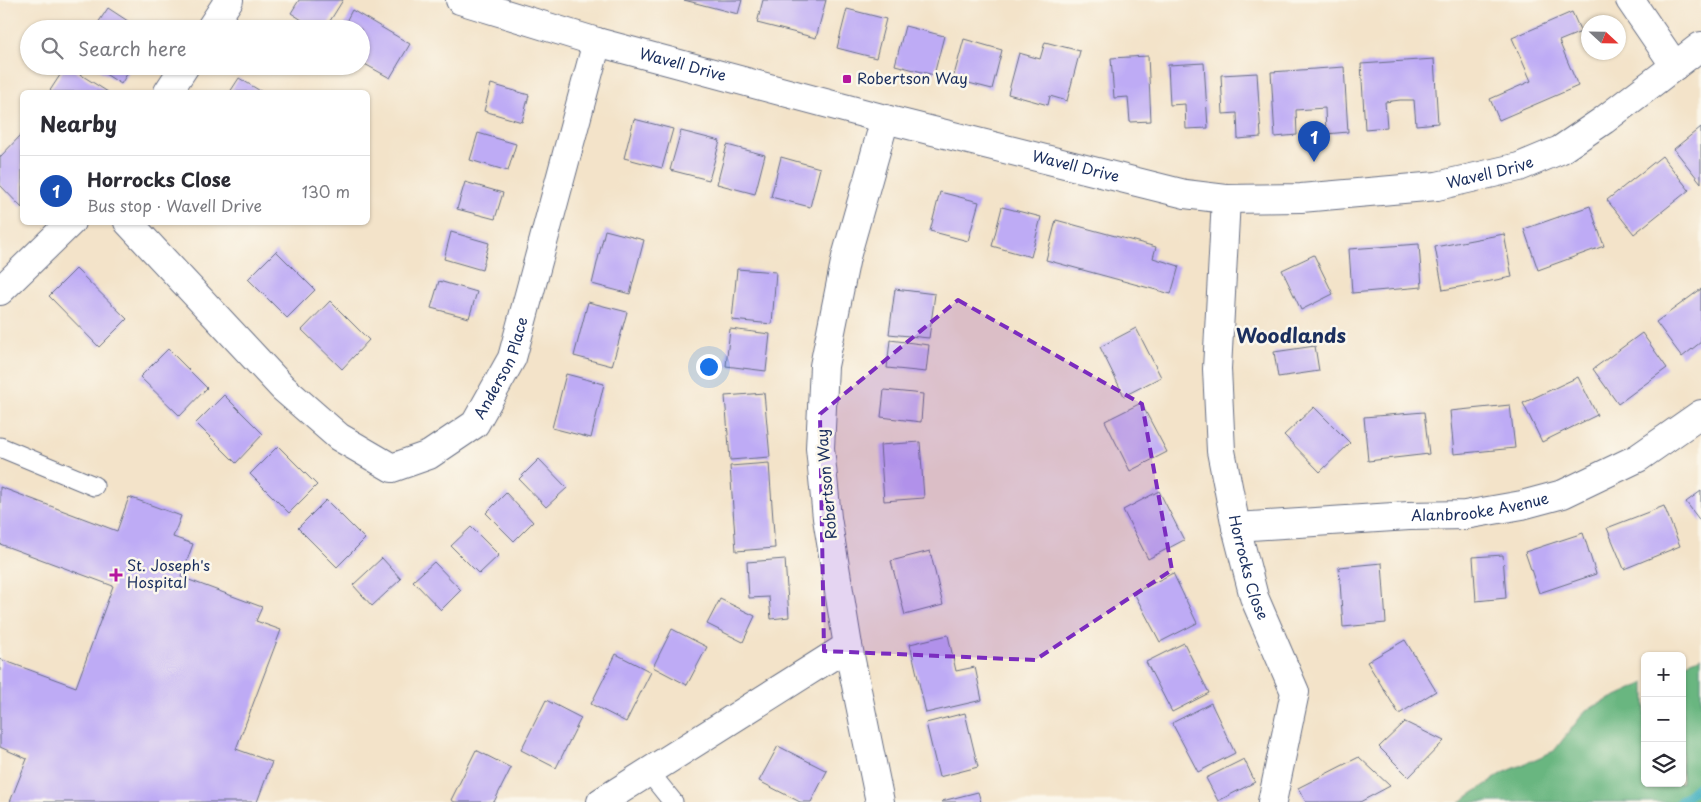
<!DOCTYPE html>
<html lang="en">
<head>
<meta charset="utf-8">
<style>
	body { margin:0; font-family:"Playpen Sans",sans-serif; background:#f7f7f7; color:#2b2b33 }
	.controls { position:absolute; right:15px; bottom:15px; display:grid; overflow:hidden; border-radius:8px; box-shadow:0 1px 4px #0004 }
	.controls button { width:45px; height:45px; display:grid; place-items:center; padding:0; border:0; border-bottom:1px solid #e1e1e2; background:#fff; color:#2b2b33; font:25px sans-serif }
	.compass { position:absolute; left:1581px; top:15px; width:45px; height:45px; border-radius:50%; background:#fff; box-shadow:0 1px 4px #0004; rotate:112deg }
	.you { position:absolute; left:708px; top:366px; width:18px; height:18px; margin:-12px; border:4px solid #fff; border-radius:50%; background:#1a73e8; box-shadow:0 0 0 8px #1a73e833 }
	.badge { display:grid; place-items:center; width:32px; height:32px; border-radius:50%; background:#7c3aed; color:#fff; font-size:16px; font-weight:700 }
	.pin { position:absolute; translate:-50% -41px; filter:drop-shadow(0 1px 2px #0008) }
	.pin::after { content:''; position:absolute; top:26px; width:18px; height:15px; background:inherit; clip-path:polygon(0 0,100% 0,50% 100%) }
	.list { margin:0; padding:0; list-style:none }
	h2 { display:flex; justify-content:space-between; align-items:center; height:65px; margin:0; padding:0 20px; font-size:21px }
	h2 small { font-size:16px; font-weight:400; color:#7c7c81 }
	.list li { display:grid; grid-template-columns:32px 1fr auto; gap:15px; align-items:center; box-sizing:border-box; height:70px; padding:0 20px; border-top:1px solid #e1e1e2 }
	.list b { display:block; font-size:19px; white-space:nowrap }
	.list p { margin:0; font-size:16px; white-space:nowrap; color:#7c7c81 }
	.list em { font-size:16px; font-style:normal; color:#7c7c81 }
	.icon { flex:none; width:28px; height:28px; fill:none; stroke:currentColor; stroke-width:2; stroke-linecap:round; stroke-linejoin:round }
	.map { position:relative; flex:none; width:1701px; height:802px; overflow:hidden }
	.search { position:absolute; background:#fff; box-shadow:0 1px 4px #0004; left:20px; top:20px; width:350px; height:55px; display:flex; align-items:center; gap:12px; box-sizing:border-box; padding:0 18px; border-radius:28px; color:#7c7c81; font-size:19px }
	.panel { position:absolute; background:#fff; box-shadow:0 1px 4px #0004; left:20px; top:90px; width:350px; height:135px; border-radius:8px }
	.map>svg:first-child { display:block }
</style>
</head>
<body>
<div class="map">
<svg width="1701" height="802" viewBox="0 0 1701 802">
	<rect width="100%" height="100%" fill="#fbf7ec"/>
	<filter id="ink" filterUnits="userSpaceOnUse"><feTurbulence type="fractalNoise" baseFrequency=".02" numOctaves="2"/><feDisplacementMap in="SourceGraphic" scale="10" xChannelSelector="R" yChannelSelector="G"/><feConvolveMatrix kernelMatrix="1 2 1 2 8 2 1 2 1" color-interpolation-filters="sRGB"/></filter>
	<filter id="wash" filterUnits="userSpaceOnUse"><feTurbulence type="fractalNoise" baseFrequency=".0096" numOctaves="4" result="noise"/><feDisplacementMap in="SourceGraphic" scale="20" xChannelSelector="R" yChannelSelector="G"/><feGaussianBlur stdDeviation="1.12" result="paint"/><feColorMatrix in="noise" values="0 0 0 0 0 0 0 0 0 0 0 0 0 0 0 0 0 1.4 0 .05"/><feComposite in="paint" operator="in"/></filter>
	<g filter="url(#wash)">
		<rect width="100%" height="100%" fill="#f3e3c9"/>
		<!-- forest -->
		<path fill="#69b680" stroke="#42726f" d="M 1701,657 L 1701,802 L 1460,802 L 1503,773 L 1554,751 L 1586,710 L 1645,683 L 1645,783 L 1682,783 L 1682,665 Z"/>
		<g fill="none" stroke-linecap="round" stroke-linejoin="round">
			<!-- stream -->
			<path stroke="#41afbe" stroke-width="10" d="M 1680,802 L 1701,784"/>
		</g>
		<g id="blocks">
			<!-- building -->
			<path fill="#beabf5" d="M 299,0 L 343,0 L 325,29 L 316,29 L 291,13 Z
				M 684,0 L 742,0 L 738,14 Z
				M 763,0 L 826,0 L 816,38 L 757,23 Z
				M 108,8 L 140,29 L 94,29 Z
				M 847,9 L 886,19 L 876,58 L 837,48 Z
				M 352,10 L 410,44 L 390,78 L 361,62 L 361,29 L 342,29 Z
				M 1572,12 L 1581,32 L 1559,41 L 1578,86 L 1499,120 L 1490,99 L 1531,81 L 1512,38 Z
				M 905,26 L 944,36 L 934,75 L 895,65 Z
				M 964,39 L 1002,50 L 992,89 L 953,79 Z
				M 1045,42 L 1080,51 L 1067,101 L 1050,96 L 1048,105 L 1008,94 L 1019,53 L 1040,59 Z
				M 1148,56 L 1151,121 L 1130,122 L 1128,97 L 1114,98 L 1111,58 Z
				M 1434,59 L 1438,123 L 1416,125 L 1414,100 L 1400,100 L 1385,102 L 1387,127 L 1365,129 L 1361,64 Z
				M 1204,63 L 1208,128 L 1186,129 L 1185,104 L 1170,105 L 1168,65 Z
				M 66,66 L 67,66 L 108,92 L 49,92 Z
				M 93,66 L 132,66 L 121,84 Z
				M 1344,67 L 1348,132 L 1326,134 L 1325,108 L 1296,110 L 1297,135 L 1275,137 L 1271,72 Z
				M 1257,73 L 1261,137 L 1238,139 L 1237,113 L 1223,114 L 1221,75 Z
				M 239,78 L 262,92 L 230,92 Z
				M 491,84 L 529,95 L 522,122 L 484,111 Z
				M 634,119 L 673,129 L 662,168 L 624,158 Z
				M 1701,127 L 1701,183 L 1674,149 Z
				M 681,131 L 720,141 L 709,180 L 670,170 Z
				M 478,133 L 516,144 L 508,171 L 470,160 Z
				M 22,134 L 22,208 L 0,185 L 0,157 Z
				M 727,145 L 765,155 L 755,194 L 717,184 Z
				M 1662,156 L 1689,190 L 1634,234 L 1607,200 Z
				M 781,157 L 820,168 L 810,207 L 771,197 Z
				M 465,182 L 503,193 L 495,219 L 457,209 Z
				M 940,192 L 979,202 L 968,241 L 930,231 Z
				M 1590,206 L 1604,246 L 1538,270 L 1524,229 Z
				M 1002,207 L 1041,217 L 1031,257 L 992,246 Z
				M 1056,220 L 1156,247 L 1153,258 L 1179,266 L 1171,294 L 1046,260 Z
				M 605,230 L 644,240 L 630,294 L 592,284 Z
				M 451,232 L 489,243 L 482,270 L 444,259 Z
				M 1504,234 L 1512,277 L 1443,290 L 1435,247 Z
				M 1419,244 L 1422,287 L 1352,293 L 1349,249 Z
				M 276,251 L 315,290 L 287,318 L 248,279 Z
				M 1314,255 L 1333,294 L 1301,310 L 1282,270 Z
				M 76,269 L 127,319 L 99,347 L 49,296 Z
				M 737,269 L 776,272 L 772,324 L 732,320 Z
				M 439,281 L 477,292 L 469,318 L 431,308 Z
				M 895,289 L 935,294 L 929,338 L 889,334 Z
				M 1701,289 L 1701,342 L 1682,357 L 1656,322 Z
				M 330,301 L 369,340 L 342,369 L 302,330 Z
				M 588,302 L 627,312 L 612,366 L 574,356 Z
				M 1136,328 L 1161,377 L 1124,396 L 1100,347 Z
				M 730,329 L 770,334 L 766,371 L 726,366 Z
				M 1642,333 L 1667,368 L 1618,404 L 1593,369 Z
				M 890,340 L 929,345 L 926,372 L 887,368 Z
				M 1315,346 L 1319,371 L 1278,377 L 1274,352 Z
				M 168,349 L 207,388 L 180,416 L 140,377 Z
				M 566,374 L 604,384 L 591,438 L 552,428 Z
				M 1578,377 L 1597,415 L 1542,442 L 1523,403 Z
				M 884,390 L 923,394 L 921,422 L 881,417 Z
				M 764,393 L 770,457 L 730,460 L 725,396 Z
				M 224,395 L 263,434 L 236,463 L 196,423 Z
				M 1141,403 L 1167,452 L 1130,471 L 1105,421 Z
				M 1510,405 L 1515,448 L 1454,454 L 1450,411 Z
				M 1314,407 L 1350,443 L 1320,472 L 1284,435 Z
				M 1424,412 L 1429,454 L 1368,461 L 1364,417 Z
				M 920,442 L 924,498 L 884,501 L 880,445 Z
				M 278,446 L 317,485 L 289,513 L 250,474 Z
				M 539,459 L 567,488 L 546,507 L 519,479 Z
				M 769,463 L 775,548 L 736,551 L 730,466 Z
				M 0,487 L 117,531 L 129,497 L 181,516 L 173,537 L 193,544 L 181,577 L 262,607 L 256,621 L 281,630 L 236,749 L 272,762 L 257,802 L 10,802 L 27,759 L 0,747 L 0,659 L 76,687 L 113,586 L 0,544 Z
				M 1159,491 L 1184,540 L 1148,559 L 1123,510 Z
				M 1701,491 L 1701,522 L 1686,502 Z
				M 506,493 L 533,522 L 514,541 L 486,513 Z
				M 326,500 L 365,539 L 337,567 L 298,528 Z
				M 1664,506 L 1680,546 L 1624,569 L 1607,528 Z
				M 471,527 L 499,555 L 479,574 L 451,546 Z
				M 1583,533 L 1596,574 L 1539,593 L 1525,552 Z
				M 930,551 L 943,605 L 905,615 L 891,561 Z
				M 1503,555 L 1506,598 L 1476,601 L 1473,557 Z
				M 382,558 L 401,579 L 372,606 L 353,585 Z
				M 785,559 L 789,617 L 771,619 L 769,597 L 749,598 L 747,562 Z
				M 434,562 L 461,590 L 441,610 L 413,581 Z
				M 1382,563 L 1386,623 L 1343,627 L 1339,567 Z
				M 1173,573 L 1197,623 L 1160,642 L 1134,593 Z
				M 720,599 L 755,616 L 743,642 L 707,624 Z
				M 672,629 L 707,647 L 687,685 L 653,667 Z
				M 948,635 L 956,671 L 975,667 L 982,700 L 926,713 L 910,644 Z
				M 1405,640 L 1436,691 L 1399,714 L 1367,662 Z
				M 1184,643 L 1209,693 L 1172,712 L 1146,662 Z
				M 616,654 L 651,672 L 626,722 L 591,704 Z
				M 546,700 L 581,718 L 556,768 L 521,750 Z
				M 1211,703 L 1235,753 L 1198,772 L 1172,723 Z
				M 965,713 L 978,767 L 939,777 L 926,723 Z
				M 1405,722 L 1444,741 L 1409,777 L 1379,747 Z
				M 778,746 L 827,771 L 811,802 L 800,802 L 759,781 Z
				M 476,750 L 511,768 L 494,802 L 455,802 L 451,800 Z
				M 1359,757 L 1390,786 L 1360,802 L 1306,802 L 1298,788 Z
				M 1244,759 L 1255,782 L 1218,801 L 1206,778 Z
				M 978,792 L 981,802 L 942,802 L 942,801 Z"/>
		</g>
	</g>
	<g filter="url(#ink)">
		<use href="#blocks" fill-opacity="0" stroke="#676e83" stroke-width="1"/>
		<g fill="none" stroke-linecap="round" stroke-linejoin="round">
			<!-- service casing -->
			<g stroke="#676e83" stroke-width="21">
				<path id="service" d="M 0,447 L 94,486
					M 649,772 L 673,802"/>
			</g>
			<!-- minor casing -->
			<g stroke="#676e83" stroke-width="30">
				<g id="minor">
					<path id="s1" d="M 460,0 L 597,42 L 885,119 L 1185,194 L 1226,199 L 1301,198 L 1437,186 L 1519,167 L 1560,150 L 1604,120 L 1701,46"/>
					<path d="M 1630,0 L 1675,66"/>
					<path d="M 210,29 L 229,0"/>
					<path d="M 168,92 L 185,66"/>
					<path id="s2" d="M 1226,199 L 1217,369 L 1221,451 L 1236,527 L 1254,597 L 1295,692 L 1272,802"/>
					<path id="s3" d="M 128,222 L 283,388 L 339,437 L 392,468 L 429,455 L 475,424 L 512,358 L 597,42"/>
					<path d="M 0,291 L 71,222"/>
					<path id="s4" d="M 1236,527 L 1409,516 L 1465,515 L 1522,505 L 1563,494 L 1638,458 L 1701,414"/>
					<path d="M 601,802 L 848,646"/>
					<path d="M 880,802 L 848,646 L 827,518 L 820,448 L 824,366 L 846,257 L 885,119"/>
				</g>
			</g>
			<!-- service -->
			<use href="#service" stroke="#fff" stroke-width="19"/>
			<!-- minor -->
			<use href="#minor" stroke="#fff" stroke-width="28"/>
		</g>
	</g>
	<!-- marked area -->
	<path fill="#7b2cbf" fill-opacity="0.2" stroke="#7b2cbf" stroke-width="4" stroke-dasharray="10 6" stroke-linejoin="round" d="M 958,300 L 1142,404 L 1172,570 L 1035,660 L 824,651 L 820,414 Z"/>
	<!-- markers -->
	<g fill="#b5179e" stroke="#fbf7ec" stroke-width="2">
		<rect x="842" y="74" width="10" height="10" rx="2.5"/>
		<path d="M113.5 567.5h5v5h5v5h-5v5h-5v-5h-5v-5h5z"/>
	</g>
	<g text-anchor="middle" stroke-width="5" stroke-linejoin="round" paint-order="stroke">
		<!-- street labels -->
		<g font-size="15" fill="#1b2f5e" stroke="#fbf7ec">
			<text dy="5" stroke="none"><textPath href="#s1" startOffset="232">Wavell Drive</textPath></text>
			<text dy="5" stroke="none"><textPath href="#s1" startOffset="638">Wavell Drive</textPath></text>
			<text dy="5" stroke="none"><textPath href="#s1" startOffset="1058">Wavell Drive</textPath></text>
			<text dy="5" stroke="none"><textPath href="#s3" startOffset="520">Anderson Place</textPath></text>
			<text transform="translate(827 484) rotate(-95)" y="5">Robertson Way</text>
			<text dy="5" stroke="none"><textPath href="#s4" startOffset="245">Alanbrooke Avenue</textPath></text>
			<text dy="5" stroke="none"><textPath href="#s2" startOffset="372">Horrocks Close</textPath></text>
		</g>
		<!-- poi labels -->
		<g font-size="15" fill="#1b2f5e" stroke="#fbf7ec" text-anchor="start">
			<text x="857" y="84">Robertson Way</text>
			<text x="127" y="571">St. Joseph's<tspan x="127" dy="17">Hospital</tspan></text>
		</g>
		<!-- district labels -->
		<g font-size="20" font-weight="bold" fill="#1b2f5e" stroke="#fbf7ec">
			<text x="1291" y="343">Woodlands</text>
		</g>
	</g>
</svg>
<div class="controls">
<button>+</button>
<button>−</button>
<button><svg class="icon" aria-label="layers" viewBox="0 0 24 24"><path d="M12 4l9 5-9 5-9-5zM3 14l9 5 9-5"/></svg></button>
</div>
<svg class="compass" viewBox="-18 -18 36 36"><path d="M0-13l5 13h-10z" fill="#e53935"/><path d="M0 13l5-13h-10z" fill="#7c7c81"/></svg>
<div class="you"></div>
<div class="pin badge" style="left:1314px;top:162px;background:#1a4fb4">1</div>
<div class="search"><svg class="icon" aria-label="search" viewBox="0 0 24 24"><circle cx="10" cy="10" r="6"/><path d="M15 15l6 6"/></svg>Search here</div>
<section class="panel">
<h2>Nearby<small></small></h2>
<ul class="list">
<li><span class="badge" style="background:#1a4fb4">1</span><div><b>Horrocks Close</b><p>Bus stop · Wavell Drive</p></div><em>130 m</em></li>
</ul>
</section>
</div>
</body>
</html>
